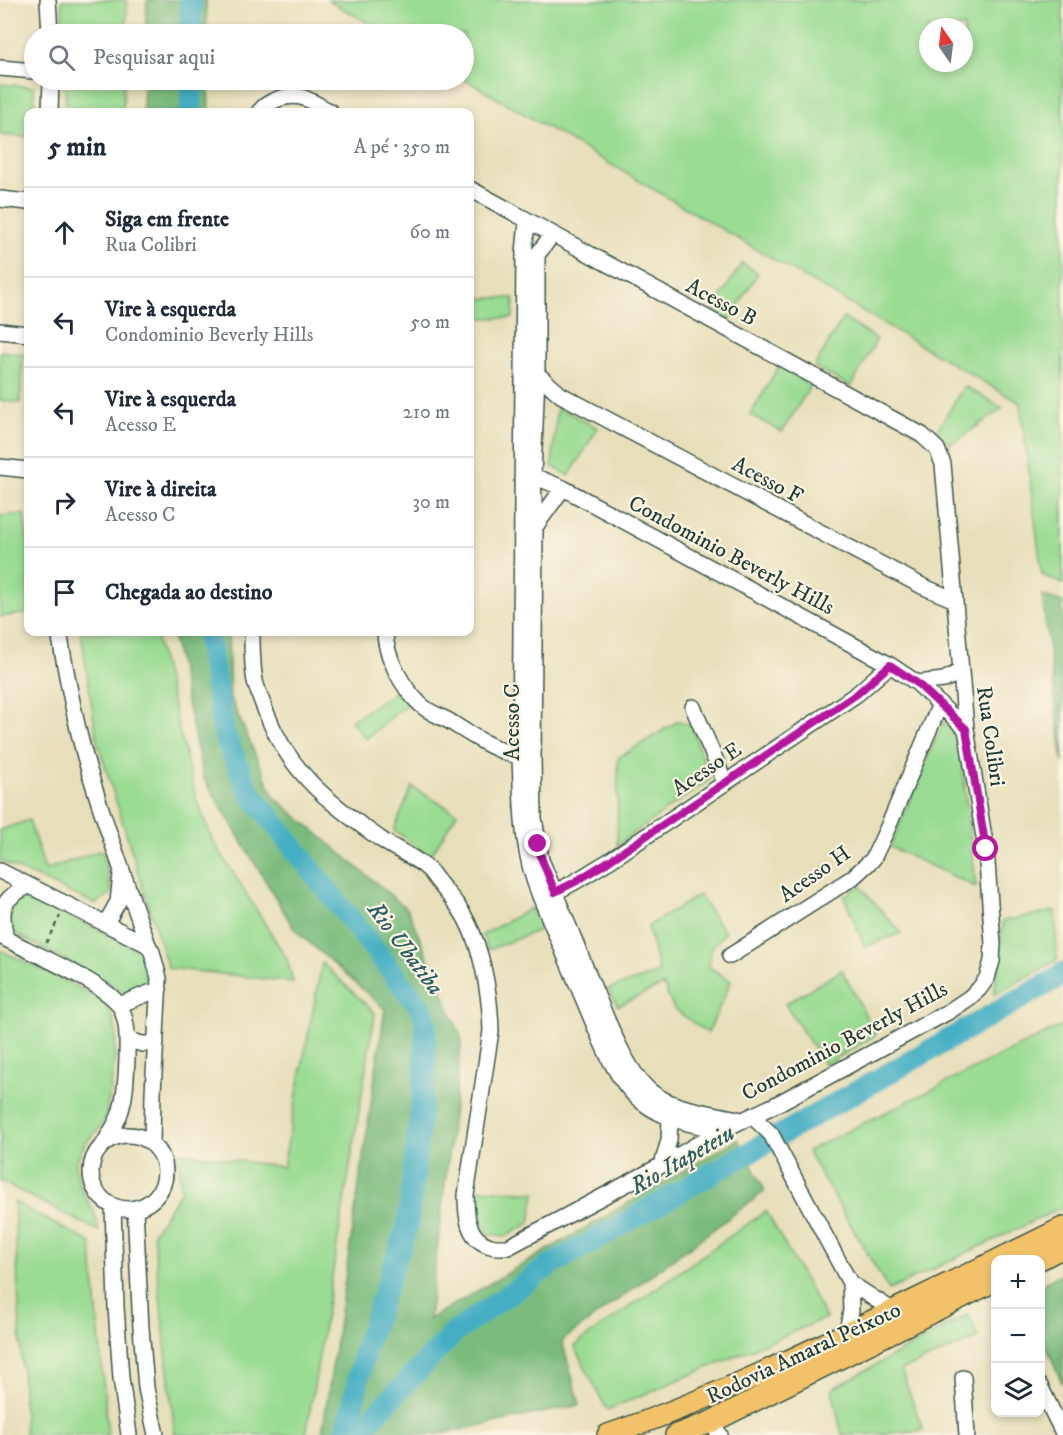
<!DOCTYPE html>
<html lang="pt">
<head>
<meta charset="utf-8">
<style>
	body { margin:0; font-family:"IM FELL DW Pica",serif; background:#f6f6f7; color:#1f2937 }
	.controls { position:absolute; right:18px; bottom:18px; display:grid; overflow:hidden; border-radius:12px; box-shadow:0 3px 9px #0003 }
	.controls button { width:54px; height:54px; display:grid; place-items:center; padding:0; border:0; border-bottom:2px solid #e0e1e3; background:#fff; color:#1f2937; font:30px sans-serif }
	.compass { position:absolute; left:919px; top:18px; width:54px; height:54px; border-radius:50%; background:#fff; box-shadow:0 3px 9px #0003; rotate:346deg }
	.stop { position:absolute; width:18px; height:18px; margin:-14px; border:4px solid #b5179e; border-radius:50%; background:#fff }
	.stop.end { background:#b5179e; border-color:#fff; box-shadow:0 2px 6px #0008 }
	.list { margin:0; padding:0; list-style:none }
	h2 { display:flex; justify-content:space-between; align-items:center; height:78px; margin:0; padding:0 24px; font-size:26px }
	h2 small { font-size:20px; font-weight:400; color:#747a83 }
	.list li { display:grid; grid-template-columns:39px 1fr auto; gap:18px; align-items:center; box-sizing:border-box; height:90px; padding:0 24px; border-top:2px solid #e0e1e3 }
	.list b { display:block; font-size:22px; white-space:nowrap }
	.list p { margin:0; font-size:20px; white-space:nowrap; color:#747a83 }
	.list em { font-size:20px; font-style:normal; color:#747a83 }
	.icon { flex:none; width:33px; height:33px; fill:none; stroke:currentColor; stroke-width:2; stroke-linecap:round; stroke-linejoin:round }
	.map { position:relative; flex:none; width:1063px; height:1435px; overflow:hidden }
	.search { position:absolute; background:#fff; box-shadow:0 3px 9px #0003; left:24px; top:24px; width:450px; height:66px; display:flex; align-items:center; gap:15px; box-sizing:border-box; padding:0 21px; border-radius:33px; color:#747a83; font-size:22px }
	.panel { position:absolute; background:#fff; box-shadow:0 3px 9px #0003; left:24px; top:108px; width:450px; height:528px; border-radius:12px }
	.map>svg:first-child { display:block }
</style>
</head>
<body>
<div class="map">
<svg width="1063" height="1435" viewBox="0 0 1063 1435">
	<rect width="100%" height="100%" fill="#fcf5e5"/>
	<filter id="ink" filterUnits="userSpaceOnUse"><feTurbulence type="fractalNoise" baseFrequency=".0167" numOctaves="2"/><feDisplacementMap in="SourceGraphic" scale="12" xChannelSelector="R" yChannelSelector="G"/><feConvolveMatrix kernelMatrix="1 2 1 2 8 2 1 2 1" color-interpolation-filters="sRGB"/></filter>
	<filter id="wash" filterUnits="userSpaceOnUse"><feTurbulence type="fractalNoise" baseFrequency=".008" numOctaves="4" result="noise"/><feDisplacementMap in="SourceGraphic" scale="24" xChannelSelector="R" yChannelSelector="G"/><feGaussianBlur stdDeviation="1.35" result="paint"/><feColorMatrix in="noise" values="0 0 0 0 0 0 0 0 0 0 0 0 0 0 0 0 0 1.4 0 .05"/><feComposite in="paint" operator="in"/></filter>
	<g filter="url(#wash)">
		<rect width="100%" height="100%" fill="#e7dfba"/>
		<!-- green -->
		<path fill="#99db92" stroke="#5c8c63" stroke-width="1.5" fill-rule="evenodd" d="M 62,0 L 127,0 L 126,34 L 63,34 Z
			M 328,0 L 1063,0 L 1063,584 L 1042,575 L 1020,403 L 464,79 L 464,34 L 387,34 ZM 928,27 L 964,27 L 964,63 L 928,63 Z
			M 65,80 L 124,80 L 123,112 L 66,112 Z
			M 0,84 L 34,87 L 35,112 L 28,112 L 28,137 L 0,135 Z
			M 742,263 L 758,273 L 729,321 L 712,311 Z
			M 470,298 L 514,298 L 513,318 L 470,318 Z
			M 843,318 L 877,339 L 851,387 L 814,367 Z
			M 0,351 L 23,354 L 20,403 L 0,400 Z
			M 779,366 L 811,385 L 782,432 L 750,415 Z
			M 964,386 L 1003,408 L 951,444 L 935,434 Z
			M 557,407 L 598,428 L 569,476 L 552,466 Z
			M 24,514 L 28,546 L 28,613 L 0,617 L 0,516 Z
			M 81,632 L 155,632 L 196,798 L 212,839 L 287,959 L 293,982 L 168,968 L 97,740 Z
			M 399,689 L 408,703 L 366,739 L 351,721 Z
			M 678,721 L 691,725 L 710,779 L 617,845 L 618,758 Z
			M 943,722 L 959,736 L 976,887 L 890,847 Z
			M 412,787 L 457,813 L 430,857 L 394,830 Z
			M 29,820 L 45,870 L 102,850 L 112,893 L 95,904 L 0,861 L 0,830 Z
			M 859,885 L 901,933 L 865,947 L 844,897 Z
			M 699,895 L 725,933 L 711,948 L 709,967 L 731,981 L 708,1033 L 674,1009 L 663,985 L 618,1006 L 608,989 L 659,973 L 648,926 Z
			M 26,898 L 32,898 L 144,952 L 154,980 C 149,988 136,994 127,993 L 14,933 C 5,919 11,903 26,898 Z
			M 531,908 L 542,929 L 488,950 L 482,935 Z
			M 1055,911 L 1057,960 L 994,995 L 1003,921 Z
			M 0,950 L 101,998 L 112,1015 L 116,1033 L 114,1066 L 106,1116 L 102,1126 L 85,1143 L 77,1160 L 76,1169 L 79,1185 L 94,1212 L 99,1231 L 0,1181 Z
			M 322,963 L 375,1013 L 306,1435 L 175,1435 L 153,1233 L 181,1191 L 178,1152 L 283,1167 Z
			M 842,970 L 876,1035 L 825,1065 L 785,1004 Z
			M 1063,1025 L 1063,1207 L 889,1290 L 807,1151 Z
			M 479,1189 L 535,1193 L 530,1223 L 507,1236 L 489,1234 L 474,1213 Z
			M 14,1202 L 91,1243 L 108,1435 L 25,1435 Z
			M 766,1211 L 826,1318 L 607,1410 L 574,1346 Z
			M 969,1314 L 978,1338 L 901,1370 L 923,1430 L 867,1435 L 842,1435 L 832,1389 Z"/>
		<!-- forest -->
		<path fill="#7abb7c" stroke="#4c7c58" stroke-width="1.5" d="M 147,0 L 206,0 L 207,34 L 145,34 Z
			M 144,80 L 208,80 L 209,112 L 143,112 Z
			M 1042,595 L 1063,602 L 1063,763 Z
			M 172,632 L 228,632 L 230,697 L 274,797 L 408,910 L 462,1039 L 429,1319 L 738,1139 L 765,1191 L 562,1341 L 580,1405 L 434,1435 L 322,1435 L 385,1009 L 295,930 L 203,777 Z
			M 1063,1273 L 1063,1385 L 1041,1334 L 1040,1285 Z"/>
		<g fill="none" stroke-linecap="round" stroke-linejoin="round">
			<!-- river -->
			<path stroke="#44aec3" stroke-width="22" d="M 190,0 L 191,34
				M 191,80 L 191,112
				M 207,632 L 224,734 L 249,791 L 423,1011 L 426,1025 L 424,1079 L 408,1224 L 366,1345 L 346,1435
				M 361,1435 L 375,1415 L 455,1332 L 549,1266 L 1057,978 L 1063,973"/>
		</g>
	</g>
	<g filter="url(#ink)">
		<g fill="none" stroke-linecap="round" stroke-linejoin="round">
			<!-- minor casing -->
			<g stroke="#3d5548" stroke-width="18">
				<path id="minor" d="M 48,0 L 50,34
					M 0,68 L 34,71
					M 50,112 L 51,80
					M 259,112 C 268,100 289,93 304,98 C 313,101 322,108 331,112
					M 0,199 L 28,202
					M 527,221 L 524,253 L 520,757 C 522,805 521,851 540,896 C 554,930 569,964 583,998 C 597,1030 613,1079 641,1101 C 664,1120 693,1125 722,1130
					M 552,235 L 537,255 L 537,374 L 533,476 L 535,527 L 533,759 L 534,818 L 541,860 C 558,900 574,939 590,979 C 604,1011 624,1069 650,1091 C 675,1111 711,1112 741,1120
					M 0,331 L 28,334
					M 530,372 L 537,374 L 561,395 L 924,587 L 955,600
					M 0,467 L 28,470
					M 525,475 L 533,476 L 563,488 L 890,665 L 917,683 L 944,680 L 961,671
					M 535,527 L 563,488
					M 59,632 C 66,672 73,713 84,753 C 102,818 126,881 148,945
					M 252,632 C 252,648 252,665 255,681 C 258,692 262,702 266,712 C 289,772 328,802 379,838 C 395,850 415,856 429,870 C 433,874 436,880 440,884 C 445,891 452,898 457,905 C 481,938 490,991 491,1031 L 466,1195 C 466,1214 467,1238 488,1245 C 494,1248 502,1247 508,1247 L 662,1165 L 722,1130 L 775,1105 L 948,1012 L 969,998 L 979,989 L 987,978 L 992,961 L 993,944 L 986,849 L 966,729 L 943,464 L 937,449 L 922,435 L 470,189
					M 385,632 C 385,656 403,689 421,705 C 428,712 440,716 449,721 C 473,736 499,754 528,758
					M 917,683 L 966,729
					M 693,707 L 725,783
					M 0,871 L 148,945 L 152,952 L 159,978 L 153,1093 L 152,1143
					M 545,895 C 569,888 588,873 609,861 L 857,694 L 890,665
					M 106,923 L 118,902 L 121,874
					M 0,936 C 26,950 105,983 119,1005 C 129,1021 127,1041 127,1059 C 126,1077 126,1096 120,1113 C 117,1123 110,1133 105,1142
					M 6,939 C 0,909 0,900 28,886
					M 730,956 L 852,878 L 873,859 L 888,827 L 940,704
					M 119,1005 L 159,989
					M 127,1039 L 142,1044 L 156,1043
					M 752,1116 L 771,1134 L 850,1283 L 851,1311 L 847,1332
					M91 1172a37 37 0 1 1 74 0a37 37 0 1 1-74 0Z
					M 662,1165 L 669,1140 L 670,1118
					M 113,1206 L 116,1307 L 121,1378 L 129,1435
					M 135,1208 L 141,1328 L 146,1388 L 156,1435
					M 850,1283 L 892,1310
					M 963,1378 L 967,1435
					M 1040,1386 L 1063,1433
					M 711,1422 L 720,1435"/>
			</g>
			<!-- highway casing -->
			<g stroke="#3d5548" stroke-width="24">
				<path id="highway" d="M 998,1260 L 1063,1228
					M 1038,1260 L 1063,1247
					M 608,1435 C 742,1389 868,1322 996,1261
					M 676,1435 L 711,1422 L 996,1280"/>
			</g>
			<!-- path -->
			<path stroke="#3d5548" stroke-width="2" stroke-dasharray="4.5 4.5" stroke-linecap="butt" d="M 46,943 L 60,916"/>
			<!-- minor -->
			<use href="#minor" stroke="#fff" stroke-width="15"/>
			<!-- highway -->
			<use href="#highway" stroke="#f2c26a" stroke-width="21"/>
		</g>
	</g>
	<g fill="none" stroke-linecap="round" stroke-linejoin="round" filter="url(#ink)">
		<!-- route -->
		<path stroke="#b5179e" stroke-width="8" d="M 538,844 L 542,860 L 555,892 L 575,882 L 609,861 L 857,694 L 890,665 L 917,683 L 966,729 L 986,849"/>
	</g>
	<g text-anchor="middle" stroke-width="4.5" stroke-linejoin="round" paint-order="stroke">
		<!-- street labels -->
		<g font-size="22" fill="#1f3d34" stroke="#fcf5e5">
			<text transform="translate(722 301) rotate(28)" y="8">Acesso B</text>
			<text transform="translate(768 479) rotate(28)" y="8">Acesso F</text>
			<text transform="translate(732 554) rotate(28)" y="8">Condominio Beverly Hills</text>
			<text transform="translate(511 722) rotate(-90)" y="8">Acesso C</text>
			<text transform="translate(992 736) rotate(82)" y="8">Rua Colibri</text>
			<text transform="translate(706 768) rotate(-34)" y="8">Acesso E</text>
			<text transform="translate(814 873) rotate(-35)" y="8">Acesso H</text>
			<text transform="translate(844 1040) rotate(-28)" y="8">Condominio Beverly Hills</text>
			<text transform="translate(803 1352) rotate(-25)" y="8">Rodovia Amaral Peixoto</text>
		</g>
		<!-- water labels -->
		<g font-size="24" font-style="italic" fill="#2a5f5f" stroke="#fcf5e5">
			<text transform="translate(406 948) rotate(53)" y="8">Rio Ubatiba</text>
			<text transform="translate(682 1159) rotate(-30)" y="8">Rio Itapeteiu</text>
		</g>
	</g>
</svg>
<div class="controls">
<button>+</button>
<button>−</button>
<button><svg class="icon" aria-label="layers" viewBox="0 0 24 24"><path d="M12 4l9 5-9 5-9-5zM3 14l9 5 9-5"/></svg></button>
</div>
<svg class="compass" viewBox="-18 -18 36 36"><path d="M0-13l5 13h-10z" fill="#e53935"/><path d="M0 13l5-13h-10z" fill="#747a83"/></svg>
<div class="stop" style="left:986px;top:849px"></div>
<div class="stop end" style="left:538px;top:844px"></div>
<div class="search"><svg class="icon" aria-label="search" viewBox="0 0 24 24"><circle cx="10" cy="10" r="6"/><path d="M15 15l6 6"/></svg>Pesquisar aqui</div>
<section class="panel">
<h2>5 min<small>A pé · 350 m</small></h2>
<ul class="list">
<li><svg class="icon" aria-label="ahead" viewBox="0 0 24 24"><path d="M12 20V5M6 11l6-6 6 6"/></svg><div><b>Siga em frente</b><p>Rua Colibri</p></div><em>60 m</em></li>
<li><svg class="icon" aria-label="left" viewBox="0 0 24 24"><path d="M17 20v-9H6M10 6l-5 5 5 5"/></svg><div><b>Vire à esquerda</b><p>Condominio Beverly Hills</p></div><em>50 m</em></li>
<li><svg class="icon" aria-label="left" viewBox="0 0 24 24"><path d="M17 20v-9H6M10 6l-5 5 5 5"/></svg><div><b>Vire à esquerda</b><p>Acesso E</p></div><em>210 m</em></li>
<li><svg class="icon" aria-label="right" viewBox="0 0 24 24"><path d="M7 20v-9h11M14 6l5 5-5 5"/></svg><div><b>Vire à direita</b><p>Acesso C</p></div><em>30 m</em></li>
<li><svg class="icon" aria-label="arrive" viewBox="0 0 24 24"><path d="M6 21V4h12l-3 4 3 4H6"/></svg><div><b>Chegada ao destino</b></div></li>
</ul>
</section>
</div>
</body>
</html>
